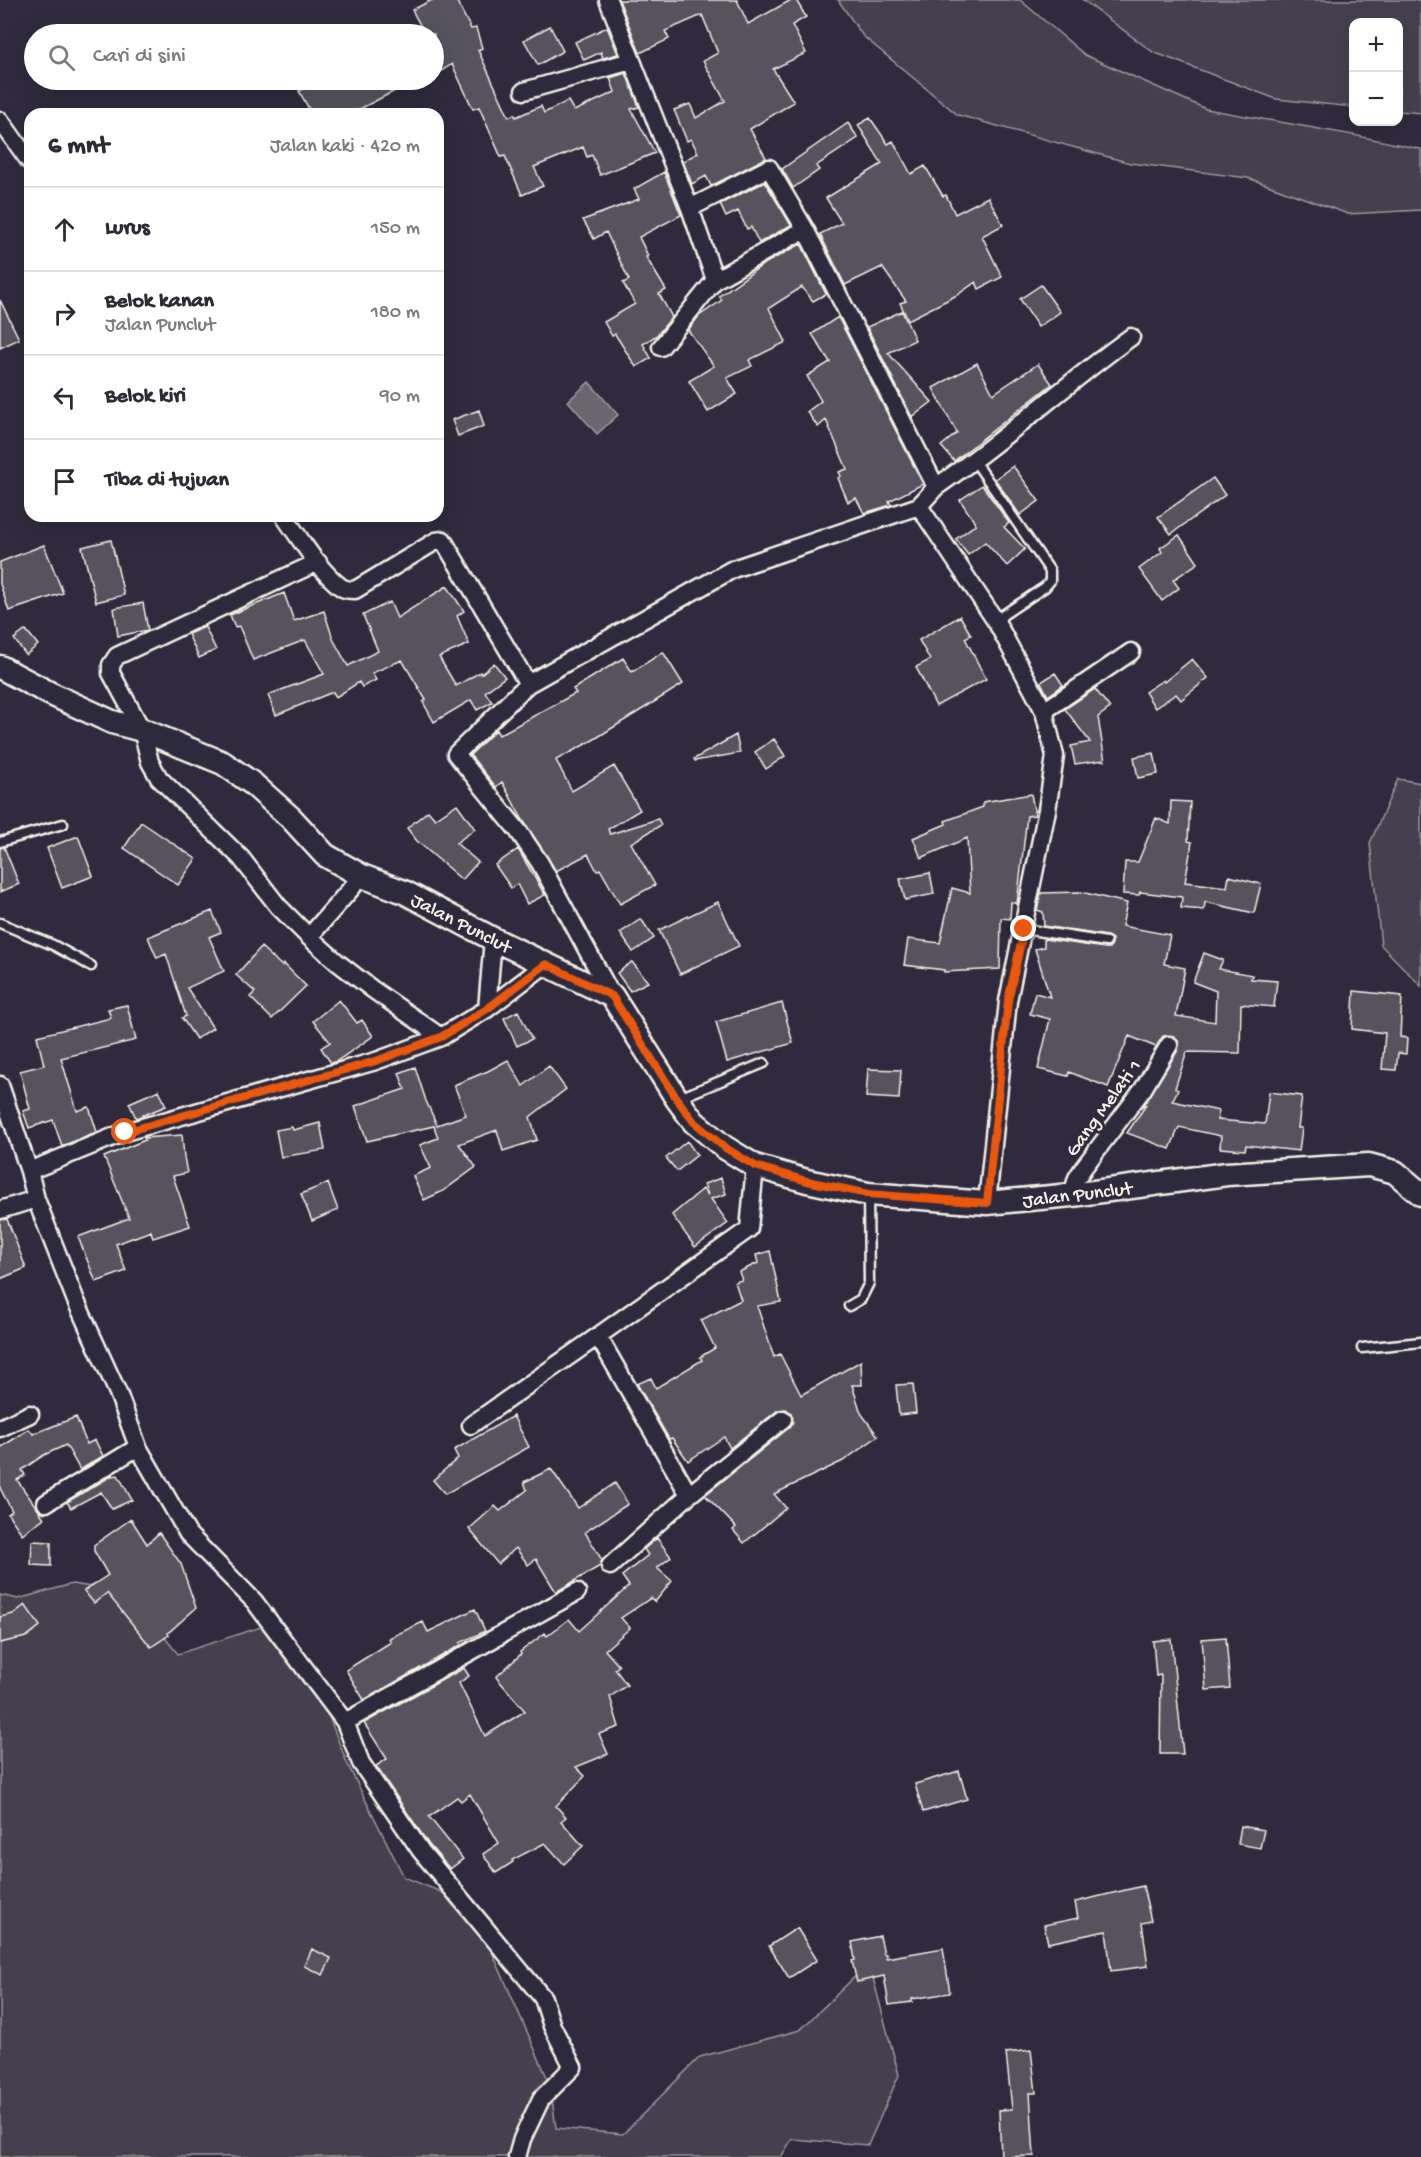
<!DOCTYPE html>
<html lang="id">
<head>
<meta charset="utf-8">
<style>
	body { margin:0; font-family:"Gochi Hand",sans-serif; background:#f7f7f7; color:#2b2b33 }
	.controls { position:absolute; right:18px; top:18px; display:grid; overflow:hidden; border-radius:12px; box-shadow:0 6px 24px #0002 }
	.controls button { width:54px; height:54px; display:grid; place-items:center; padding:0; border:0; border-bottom:2px solid #e1e1e2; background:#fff; color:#2b2b33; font:30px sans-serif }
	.stop { position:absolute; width:18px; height:18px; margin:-14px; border:4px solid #ea580c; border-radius:50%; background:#fff }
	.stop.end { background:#ea580c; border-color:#fff; box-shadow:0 2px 6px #0008 }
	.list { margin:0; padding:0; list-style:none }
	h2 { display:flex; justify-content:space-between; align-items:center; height:78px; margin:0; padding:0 24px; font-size:26px }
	h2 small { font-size:20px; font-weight:400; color:#7c7c81 }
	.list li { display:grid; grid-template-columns:39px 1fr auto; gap:18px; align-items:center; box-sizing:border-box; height:84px; padding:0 24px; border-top:2px solid #e1e1e2 }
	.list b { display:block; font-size:22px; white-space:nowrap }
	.list p { margin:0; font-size:20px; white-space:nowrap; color:#7c7c81 }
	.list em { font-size:20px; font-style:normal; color:#7c7c81 }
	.icon { flex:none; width:33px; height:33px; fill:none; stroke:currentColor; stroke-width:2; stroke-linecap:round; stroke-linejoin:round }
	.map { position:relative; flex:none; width:1421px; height:2157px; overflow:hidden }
	.search { position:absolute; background:#fff; box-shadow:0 6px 24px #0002; left:24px; top:24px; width:420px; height:66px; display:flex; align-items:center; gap:15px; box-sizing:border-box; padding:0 21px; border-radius:33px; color:#7c7c81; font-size:22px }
	.panel { position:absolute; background:#fff; box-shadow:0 6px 24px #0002; left:24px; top:108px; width:420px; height:414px; border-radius:18px }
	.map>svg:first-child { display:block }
</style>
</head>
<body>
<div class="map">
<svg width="1421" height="2157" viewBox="0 0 1421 2157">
	<rect width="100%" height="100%" fill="#2f2a3d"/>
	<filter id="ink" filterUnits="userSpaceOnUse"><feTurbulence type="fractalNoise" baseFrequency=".0167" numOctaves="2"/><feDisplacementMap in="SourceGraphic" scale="12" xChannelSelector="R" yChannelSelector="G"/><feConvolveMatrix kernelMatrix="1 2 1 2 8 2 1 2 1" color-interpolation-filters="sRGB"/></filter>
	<g filter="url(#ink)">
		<!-- green -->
		<path fill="#454050" stroke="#9c989c" stroke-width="1.5" d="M 838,0 L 1020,0 L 1085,55 L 1206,109 L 1353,135 L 1421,149 L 1421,210 L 1348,214 L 1248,178 L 1130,163 L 958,115 L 863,36 Z
			M 1083,0 L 1421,0 L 1421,113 L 1399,111 L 1398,22 L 1354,22 L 1353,107 L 1276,99 L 1153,52 Z
			M 1398,779 L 1421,783 L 1421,986 L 1381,945 L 1370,843 Z
			M 72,1584 L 129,1593 L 178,1654 L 264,1626 L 312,1673 L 347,1763 L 404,1877 L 471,1904 L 550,2084 L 556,2128 L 623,2134 L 700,2057 L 800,2030 L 869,1963 L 899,2075 L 868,2145 L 792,2139 L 781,2157 L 0,2157 L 0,1595 L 18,1599 Z"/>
		<!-- water -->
		<path fill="#6a6670" stroke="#a19ea0" stroke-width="1.5" d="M 589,382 L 618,415 L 597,434 L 568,401 Z"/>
		<!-- building -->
		<path fill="#56525f" stroke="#f4f1e8" stroke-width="1.5" d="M 432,0 L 456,0 L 471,29 L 476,28 L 482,48 L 478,50 L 509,117 L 514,114 L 516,117 L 541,106 L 544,113 L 568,101 L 574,111 L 615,92 L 610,78 L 626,73 L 639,107 L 631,109 L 655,153 L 600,175 L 592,155 L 587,157 L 583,147 L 534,167 L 543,186 L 522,195 L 505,156 L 501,157 L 479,107 L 473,109 L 452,64 L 434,76 L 434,34 L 425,34 L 412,10 Z
			M 619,0 L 737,0 L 748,24 L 791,0 L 796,0 L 806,17 L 792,25 L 806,53 L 773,69 L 794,102 L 750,129 L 766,158 L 711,186 L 706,176 L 692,184 L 683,161 L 698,153 L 691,139 L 687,141 L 674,110 L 690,104 L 696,118 L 725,101 L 703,61 L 718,53 L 702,15 L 665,31 L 669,39 L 640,53 Z
			M 550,26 L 563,51 L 538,65 L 524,40 Z
			M 607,27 L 618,54 L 603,58 L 601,52 L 584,60 L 575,42 Z
			M 321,80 L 416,80 L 350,114 L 312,114 L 299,91 Z
			M 870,118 L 888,144 L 893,141 L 911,174 L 925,166 L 943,196 L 946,195 L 955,214 L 988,197 L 1003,225 L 982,236 L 1002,277 L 979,289 L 976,282 L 957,295 L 908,320 L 900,303 L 906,301 L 882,267 L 845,285 L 820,234 L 842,223 L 826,198 L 882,164 L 858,125 Z
			M 848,123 L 858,138 L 816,166 L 819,170 L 793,188 L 782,169 Z
			M 664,172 L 681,215 L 639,237 L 648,256 L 646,257 L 666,290 L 659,294 L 672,317 L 657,335 L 643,344 L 651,358 L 636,367 L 615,334 L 612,336 L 604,322 L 635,304 L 623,283 L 629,280 L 606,232 L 594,239 L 583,220 L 639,199 L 634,189 Z
			M 765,182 L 791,225 L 759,243 L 751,227 L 747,229 L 738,211 L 726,217 L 720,204 Z
			M 801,244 L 826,294 L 813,301 L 802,287 L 769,308 L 786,342 L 749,360 L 752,366 L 727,378 L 737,394 L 708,412 L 689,381 L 714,366 L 688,330 L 699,316 L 722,300 L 719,296 L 764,264 Z
			M 1041,285 L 1060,312 L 1038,327 L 1020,299 Z
			M 0,300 L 19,339 L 0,348 Z
			M 902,311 L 915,340 L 888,353 L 932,402 L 912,417 L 867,327 Z
			M 838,317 L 923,484 L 889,501 L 891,505 L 864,513 L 856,498 L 848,502 L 838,478 L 841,476 L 839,472 L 847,469 L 826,420 L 818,427 L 807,412 L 821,401 L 807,376 L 830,362 L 812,334 Z
			M 977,363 L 993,394 L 1038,364 L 1052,384 L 954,461 L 941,446 L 957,433 L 933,388 Z
			M 479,410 L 484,426 L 458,436 L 452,420 Z
			M 1013,466 L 1039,501 L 1020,515 L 995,479 Z
			M 1213,478 L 1225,495 L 1171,534 L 1158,517 Z
			M 982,485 L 1009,523 L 1004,527 L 1025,549 L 1007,566 L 985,542 L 968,555 L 956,539 L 976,524 L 960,500 Z
			M 1179,535 L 1198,563 L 1173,580 L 1179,588 L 1162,601 L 1139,569 L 1162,552 L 1160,548 Z
			M 111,540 L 124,595 L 96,602 L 82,547 Z
			M 44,545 L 63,593 L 9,611 L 0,584 L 0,562 Z
			M 447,586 L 464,611 L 457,616 L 469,644 L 439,657 L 456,686 L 480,672 L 481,674 L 494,663 L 505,677 L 485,692 L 492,702 L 477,710 L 471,700 L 434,722 L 423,702 L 426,700 L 402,660 L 372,673 L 376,680 L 362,687 L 359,682 L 336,697 L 333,692 L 276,715 L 268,695 L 324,674 L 305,640 L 253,660 L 239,626 L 235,627 L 230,615 L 284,593 L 294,621 L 324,611 L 333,639 L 348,666 L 378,651 L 363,615 L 390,602 L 397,618 Z
			M 143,603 L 148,630 L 118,636 L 114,608 Z
			M 960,616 L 971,635 L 965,638 L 986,679 L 936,706 L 916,667 L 930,660 L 919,640 Z
			M 205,627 L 216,650 L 199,658 L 188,634 Z
			M 26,630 L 38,645 L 26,655 L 14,639 Z
			M 663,652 L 683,684 L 593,740 L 556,760 L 572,791 L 614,766 L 640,810 L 608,829 L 610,834 L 658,819 L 661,825 L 631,843 L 655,885 L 620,904 L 600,869 L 597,871 L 588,854 L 556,871 L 521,817 L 502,782 L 496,787 L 470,755 L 496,730 L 499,735 L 576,693 L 573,689 L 623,658 L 632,672 Z
			M 1192,659 L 1208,678 L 1181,700 L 1176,694 L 1155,708 L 1145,692 L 1163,680 L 1164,682 Z
			M 1055,673 L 1063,685 L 1048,696 L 1041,682 Z
			M 1095,689 L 1110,708 L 1098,717 L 1105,762 L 1104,760 L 1075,764 L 1071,746 L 1090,742 L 1065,709 Z
			M 736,735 L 740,753 L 695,761 L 694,759 Z
			M 774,739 L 785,756 L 766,769 L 755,752 Z
			M 1154,753 L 1158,774 L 1138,778 L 1134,757 Z
			M 1031,794 L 1035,815 L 1027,816 L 1017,904 L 1011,902 L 1010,919 L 1001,918 L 1000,969 L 944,972 L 944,970 L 904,965 L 908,939 L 940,943 L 952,888 L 970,893 L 967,838 L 921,858 L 913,838 L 946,824 L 945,821 L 983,807 L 983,802 Z
			M 1171,801 L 1190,802 L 1188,841 L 1192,842 L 1185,882 L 1227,887 L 1229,876 L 1261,884 L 1254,913 L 1205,902 L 1204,910 L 1181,908 L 1182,897 L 1140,892 L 1139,895 L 1123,894 L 1125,862 L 1138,862 L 1156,818 L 1170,824 Z
			M 457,804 L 475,829 L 456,843 L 478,862 L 462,880 L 417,841 L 407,828 L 428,811 L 435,819 Z
			M 141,822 L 196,859 L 178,885 L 124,848 Z
			M 78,836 L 93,876 L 62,888 L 47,848 Z
			M 4,847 L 19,884 L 0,892 L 0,848 Z
			M 518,849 L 545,895 L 527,904 L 517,884 L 511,888 L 495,865 Z
			M 930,873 L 934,894 L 905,900 L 900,879 Z
			M 1081,892 L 1127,903 L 1122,926 L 1170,935 L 1164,964 L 1185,968 L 1176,1016 L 1215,1022 L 1216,991 L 1193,982 L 1204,953 L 1223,960 L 1219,969 L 1252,975 L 1251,979 L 1277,981 L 1274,1007 L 1241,1004 L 1240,1053 L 1187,1052 L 1175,1088 L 1178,1090 L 1172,1101 L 1219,1111 L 1217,1120 L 1265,1124 L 1269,1092 L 1302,1096 L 1298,1128 L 1302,1128 L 1299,1151 L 1246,1145 L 1245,1150 L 1220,1148 L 1221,1136 L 1179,1127 L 1170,1149 L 1127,1133 L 1146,1105 L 1144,1105 L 1178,1050 L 1178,1040 L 1174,1036 L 1163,1036 L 1156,1047 L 1129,1036 L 1108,1087 L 1069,1072 L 1068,1076 L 1038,1069 L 1050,1019 L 1030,1014 L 1035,993 L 1050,997 L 1035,949 L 1044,947 L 1044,939 L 1105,948 L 1109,948 L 1112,944 L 1112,939 L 1107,936 L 1044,926 L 1043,912 L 1037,910 L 1041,893 Z
			M 718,902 L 739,946 L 680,974 L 659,930 Z
			M 212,911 L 221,932 L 209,937 L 224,971 L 187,988 L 213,1028 L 196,1039 L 182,1018 L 186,1016 L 166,954 L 157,958 L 148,937 Z
			M 641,919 L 654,938 L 633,952 L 620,933 Z
			M 261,947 L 282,966 L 284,964 L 306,986 L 272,1019 L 250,997 L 255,992 L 236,975 Z
			M 632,962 L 648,982 L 630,991 L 617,973 Z
			M 1354,991 L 1402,996 L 1400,1037 L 1407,1038 L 1406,1054 L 1398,1053 L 1396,1070 L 1382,1069 L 1385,1033 L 1352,1029 Z
			M 339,1000 L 357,1023 L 362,1020 L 373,1036 L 337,1061 L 331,1063 L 321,1048 L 330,1042 L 313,1021 Z
			M 782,1003 L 793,1043 L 727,1062 L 716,1022 Z
			M 127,1005 L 136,1040 L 61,1058 L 77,1111 L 89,1107 L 97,1132 L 62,1146 L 53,1120 L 29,1128 L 23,1111 L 30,1109 L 20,1071 L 44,1065 L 37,1036 L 111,1018 L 108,1009 Z
			M 518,1011 L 532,1039 L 517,1046 L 504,1018 Z
			M 508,1060 L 523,1086 L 549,1066 L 566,1089 L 530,1117 L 537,1140 L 503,1151 L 497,1130 L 459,1144 L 476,1167 L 443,1191 L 424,1200 L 413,1176 L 431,1168 L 420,1145 L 438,1138 L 434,1126 L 367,1141 L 355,1106 L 405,1089 L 399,1073 L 415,1067 L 426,1101 L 437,1125 L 466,1115 L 454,1085 L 488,1071 Z
			M 868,1069 L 901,1070 L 899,1099 L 866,1097 Z
			M 159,1090 L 166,1106 L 136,1118 L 129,1103 Z
			M 320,1123 L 325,1150 L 281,1157 L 276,1130 L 292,1127 L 293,1130 Z
			M 182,1135 L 184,1157 L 187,1173 L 173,1176 L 190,1226 L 153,1238 L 151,1231 L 116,1244 L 126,1271 L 96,1282 L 78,1237 L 129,1218 L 104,1157 L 145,1140 L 144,1138 Z
			M 687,1141 L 697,1155 L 677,1171 L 666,1158 Z
			M 721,1178 L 726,1194 L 711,1199 L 728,1223 L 695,1247 L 672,1215 L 703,1189 L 708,1195 L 704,1184 Z
			M 328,1183 L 338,1210 L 312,1221 L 301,1194 Z
			M 7,1219 L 26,1268 L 0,1279 L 0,1220 Z
			M 770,1251 L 781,1302 L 757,1306 L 774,1357 L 780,1354 L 801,1395 L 861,1361 L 862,1385 L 852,1385 L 861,1413 L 878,1436 L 843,1461 L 774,1494 L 786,1508 L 744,1543 L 733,1530 L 736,1527 L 705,1495 L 790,1427 L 793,1422 L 791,1413 L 786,1409 L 777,1411 L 730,1448 L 724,1437 L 688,1461 L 672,1438 L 669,1439 L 637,1384 L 651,1378 L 656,1388 L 702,1360 L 700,1357 L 715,1348 L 701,1320 L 741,1300 L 735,1282 L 742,1280 L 739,1272 L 758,1263 L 756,1255 Z
			M 913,1384 L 916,1413 L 899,1415 L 896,1385 Z
			M 513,1416 L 529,1447 L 445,1494 L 433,1480 L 458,1458 L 454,1450 Z
			M 76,1417 L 87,1444 L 95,1440 L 103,1456 L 80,1470 L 66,1445 L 44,1455 L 22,1470 L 25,1475 L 17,1480 L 44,1518 L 22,1534 L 8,1514 L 12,1511 L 0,1488 L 0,1448 L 29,1429 L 33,1434 Z
			M 551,1469 L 578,1508 L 615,1483 L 628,1504 L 585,1532 L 602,1560 L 600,1566 L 556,1592 L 536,1559 L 528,1565 L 516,1548 L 498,1564 L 469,1529 L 495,1506 L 500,1511 L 527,1490 L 524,1482 Z
			M 113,1475 L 114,1476 L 118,1475 L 132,1500 L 112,1509 L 101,1492 L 71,1508 L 67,1502 Z
			M 131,1519 L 147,1544 L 159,1533 L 181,1564 L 196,1608 L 168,1633 L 169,1635 L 151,1647 L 107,1593 L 94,1603 L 84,1591 L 108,1575 L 94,1551 L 94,1545 Z
			M 657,1538 L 671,1557 L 657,1568 L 672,1581 L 655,1602 L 651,1598 L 621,1618 L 630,1628 L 605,1650 L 619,1666 L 615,1669 L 627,1685 L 610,1697 L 619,1727 L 599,1734 L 608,1754 L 576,1767 L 585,1776 L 556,1806 L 566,1817 L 561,1821 L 583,1846 L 564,1864 L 545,1843 L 512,1860 L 513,1862 L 496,1873 L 483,1854 L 499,1843 L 470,1794 L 461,1801 L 457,1797 L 429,1817 L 463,1859 L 450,1869 L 429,1845 L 376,1766 L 387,1759 L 364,1723 L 464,1668 L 469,1676 L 459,1683 L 485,1736 L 525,1711 L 496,1677 L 521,1654 L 520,1652 L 545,1633 L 547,1636 L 569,1619 L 579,1631 L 629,1586 L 622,1576 L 648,1555 L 644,1549 Z
			M 32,1541 L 51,1542 L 51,1566 L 31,1565 Z
			M 25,1605 L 40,1626 L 26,1637 L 0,1643 L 0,1617 L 13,1614 Z
			M 475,1609 L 485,1631 L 460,1643 L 461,1645 L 364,1700 L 346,1670 L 391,1642 L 389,1638 L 423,1622 L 428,1632 Z
			M 1226,1637 L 1230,1688 L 1206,1690 L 1202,1639 Z
			M 1171,1639 L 1183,1754 L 1160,1754 L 1161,1675 L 1156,1676 L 1153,1641 Z
			M 959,1771 L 967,1799 L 923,1812 L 915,1784 Z
			M 1241,1826 L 1264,1830 L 1260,1848 L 1238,1844 Z
			M 1143,1886 L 1151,1921 L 1142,1923 L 1148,1966 L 1111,1971 L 1106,1931 L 1048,1943 L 1044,1925 L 1078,1918 L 1075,1902 Z
			M 797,1928 L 817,1960 L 789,1978 L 769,1946 Z
			M 880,1936 L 884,1954 L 886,1954 L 886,1958 L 943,1948 L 950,1993 L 912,1999 L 912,2002 L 889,2005 L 884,1976 L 857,1982 L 852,1961 L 855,1960 L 852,1942 Z
			M 312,1949 L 331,1958 L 323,1975 L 304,1966 Z
			M 1031,2050 L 1036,2093 L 1030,2093 L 1034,2156 L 1001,2157 L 999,2110 L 1012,2109 L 1006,2053 Z"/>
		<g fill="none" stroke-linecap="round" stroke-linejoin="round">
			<!-- lane casing -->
			<g stroke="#f4f1e8" stroke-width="13">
				<path id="lane" d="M 974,460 L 1050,571 L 1050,581 L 1045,587 L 1003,615 L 997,623
					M 0,842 L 63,824
					M 0,923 L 53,945 L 91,966
					M 1024,929 L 1106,942
					M 677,1099 L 764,1063
					M 849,1306 L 861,1299 L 869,1283 L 868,1196
					M 1362,1348 L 1421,1342"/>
			</g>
			<!-- street casing -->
			<g stroke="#f4f1e8" stroke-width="21">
				<path id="street" d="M 608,0 L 690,208 L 715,280 L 661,347
					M 524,91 L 631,61
					M 0,120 L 30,162
					M 690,208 L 769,168 L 805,229 L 936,487 L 919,506
					M 715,280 L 805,229
					M 936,487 C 1004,441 1064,385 1131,337
					M 284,516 C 299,537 320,572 341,587 C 345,590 350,590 355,590 L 436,541 L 443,540 L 528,684
					M 318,562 L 117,656 L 111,665 L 111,673 L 142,730 L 150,762 L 159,778 L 241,858 L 278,906 L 309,937 L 337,962 L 372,989 L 441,1037
					M 1044,711 L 1131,652
					M 309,937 L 362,876
					M 612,996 L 540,863 L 519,832 L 456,754 L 528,684 L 733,569 L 919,506 L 997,623 L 1044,711 L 1055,756 L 1047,810 L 1008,1001 L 987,1203
					M 487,1009 L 493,939
					M 0,1085 L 29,1171 L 36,1199 L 76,1301 L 118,1393 L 138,1447 L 188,1534 L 254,1601 L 345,1722 L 361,1763 L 421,1851 L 543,1998 L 552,2026 L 573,2067 L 541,2099 L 522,2139 L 517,2157
					M 29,1171 L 125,1132 L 376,1061 L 441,1037 L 487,1009 L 546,964
					M 1072,1195 L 1077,1178 L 1084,1167 L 1143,1089 L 1169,1045
					M 0,1210 L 36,1199
					M 471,1425 L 598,1336
					M 0,1428 L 30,1414
					M 689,1495 L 598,1336 L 749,1229 L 755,1166
					M 46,1503 L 138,1447
					M 610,1566 L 689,1495 L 783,1419
					M 345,1722 L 577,1592"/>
			</g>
			<!-- secondary casing -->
			<g stroke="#f4f1e8" stroke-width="27">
				<path id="secondary" d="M 0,667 L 49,693 L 112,722 L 142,730 L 223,763 L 253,784 L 291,818 L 325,855 L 362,876 L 404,892 L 493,939 L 612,996 L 677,1099 L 694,1122 L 724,1147 L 755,1166 L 807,1181 L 868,1194 L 987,1203 L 1072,1195 L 1227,1174 L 1369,1165 L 1395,1172 L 1421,1194"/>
			</g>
			<!-- lane -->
			<use href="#lane" stroke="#2f2a3d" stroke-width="8"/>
			<!-- street -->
			<use href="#street" stroke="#2f2a3d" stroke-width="16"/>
			<!-- secondary -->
			<use href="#secondary" stroke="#2f2a3d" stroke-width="22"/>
		</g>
	</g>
	<g fill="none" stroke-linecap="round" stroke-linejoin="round" filter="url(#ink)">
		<!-- route -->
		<path stroke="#ea580c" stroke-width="8" d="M 125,1132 L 376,1061 L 441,1037 L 487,1009 L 546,964 L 612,996 L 677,1099 L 694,1122 L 724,1147 L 755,1166 L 807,1181 L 868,1194 L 987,1203 L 1008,1001 L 1024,929"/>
	</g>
	<g text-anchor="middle" stroke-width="6" stroke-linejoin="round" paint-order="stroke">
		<!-- street labels -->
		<g font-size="20" fill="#f4f1e8" stroke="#2f2a3d">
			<text transform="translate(462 922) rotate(27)" y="7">Jalan Punclut</text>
			<text transform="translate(1102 1107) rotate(-54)" y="7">Gang Melati 1</text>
			<text transform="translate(1077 1193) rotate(-7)" y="7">Jalan Punclut</text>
		</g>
	</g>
</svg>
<div class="controls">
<button>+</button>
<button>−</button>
</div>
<div class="stop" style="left:125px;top:1132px"></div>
<div class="stop end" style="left:1024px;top:929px"></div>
<div class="search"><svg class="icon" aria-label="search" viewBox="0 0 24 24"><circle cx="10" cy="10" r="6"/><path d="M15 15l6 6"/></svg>Cari di sini</div>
<section class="panel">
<h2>6 mnt<small>Jalan kaki · 420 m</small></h2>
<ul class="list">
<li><svg class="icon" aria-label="ahead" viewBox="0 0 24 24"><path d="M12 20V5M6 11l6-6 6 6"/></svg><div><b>Lurus</b></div><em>150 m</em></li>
<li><svg class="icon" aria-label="right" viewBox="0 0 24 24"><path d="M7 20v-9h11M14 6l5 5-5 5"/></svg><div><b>Belok kanan</b><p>Jalan Punclut</p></div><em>180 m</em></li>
<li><svg class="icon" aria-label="left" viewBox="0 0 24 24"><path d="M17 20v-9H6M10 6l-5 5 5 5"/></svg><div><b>Belok kiri</b></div><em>90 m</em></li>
<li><svg class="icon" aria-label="arrive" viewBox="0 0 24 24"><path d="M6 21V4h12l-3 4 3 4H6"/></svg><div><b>Tiba di tujuan</b></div></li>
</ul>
</section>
</div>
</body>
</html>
